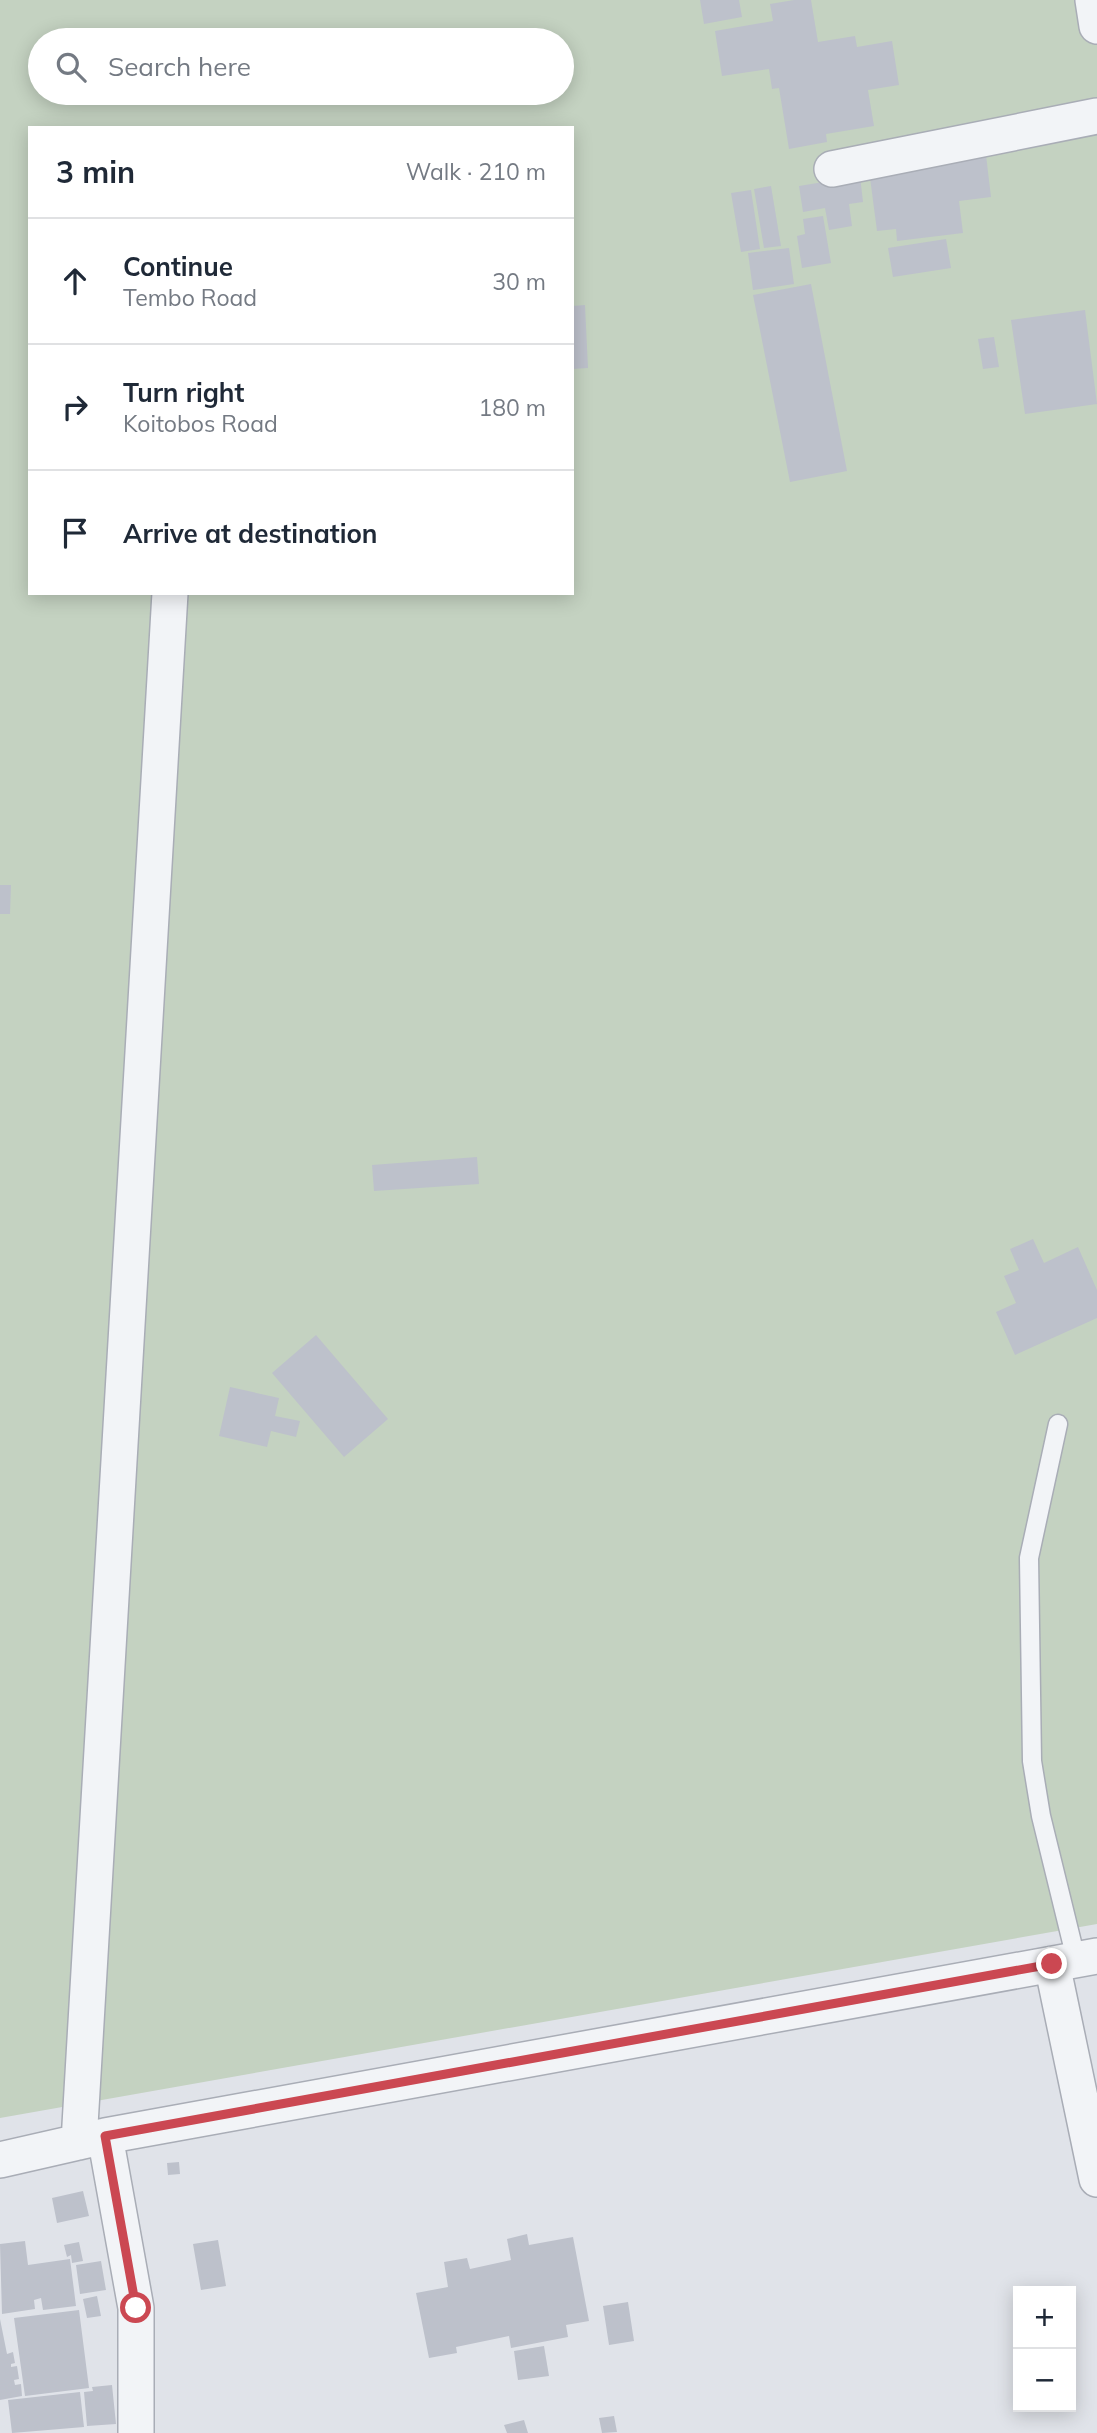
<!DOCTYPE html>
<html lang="en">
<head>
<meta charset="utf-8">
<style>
	body { margin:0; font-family:Mulish,sans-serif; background:#f2f2f3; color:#1f2937 }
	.controls { position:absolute; right:21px; bottom:21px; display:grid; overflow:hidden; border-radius:0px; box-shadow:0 4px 18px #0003 }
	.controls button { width:63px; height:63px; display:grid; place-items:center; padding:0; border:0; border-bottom:2px solid #e0e1e3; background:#fff; color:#1f2937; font:35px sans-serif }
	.stop { position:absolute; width:21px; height:21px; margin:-16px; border:5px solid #cb4852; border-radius:50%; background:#fff }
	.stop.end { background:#cb4852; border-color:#fff; box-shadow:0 2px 7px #0008 }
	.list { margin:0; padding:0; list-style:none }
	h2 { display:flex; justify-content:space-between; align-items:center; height:91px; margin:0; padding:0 28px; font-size:30px }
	h2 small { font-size:23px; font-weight:400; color:#747a83 }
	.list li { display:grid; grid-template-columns:46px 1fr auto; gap:21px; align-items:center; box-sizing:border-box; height:126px; padding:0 28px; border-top:2px solid #e0e1e3 }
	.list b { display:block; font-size:26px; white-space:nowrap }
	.list p { margin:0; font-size:23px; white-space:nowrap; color:#747a83 }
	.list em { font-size:23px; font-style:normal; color:#747a83 }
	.icon { flex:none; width:38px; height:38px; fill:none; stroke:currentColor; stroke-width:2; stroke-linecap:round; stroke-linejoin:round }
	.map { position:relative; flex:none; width:1097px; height:2433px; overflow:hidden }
	.search { position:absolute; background:#fff; box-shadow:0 4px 18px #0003; left:28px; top:28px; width:546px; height:77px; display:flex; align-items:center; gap:18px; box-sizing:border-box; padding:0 24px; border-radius:38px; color:#747a83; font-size:26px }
	.panel { position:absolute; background:#fff; box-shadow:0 4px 18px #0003; left:28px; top:126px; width:546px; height:469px; border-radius:0px }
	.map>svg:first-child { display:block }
</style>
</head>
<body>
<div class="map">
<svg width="1097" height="2433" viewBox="0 0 1097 2433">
	<rect width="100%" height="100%" fill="#e0e3e9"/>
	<!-- green -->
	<path fill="#c4d2c1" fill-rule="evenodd" d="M 0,0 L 1097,0 L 1097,1924 L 0,2118 ZM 40,40 L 562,40 L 562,93 L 40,93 ZM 30,128 L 572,128 L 572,593 L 30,593 Z"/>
	<!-- building -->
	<path fill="#bdc1cb" d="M 700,0 L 739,0 L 742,17 L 704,24 Z
		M 794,0 L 811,0 L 818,42 L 855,36 L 857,47 L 892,41 L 899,85 L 868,90 L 874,126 L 826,134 L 827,142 L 789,149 L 779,88 L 772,89 L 769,69 L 722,76 L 715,31 L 773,21 L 770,4 Z
		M 986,155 L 991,197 L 959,201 L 963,233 L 897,241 L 896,229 L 877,231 L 869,170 Z
		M 860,176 L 863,202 L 849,204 L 852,226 L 829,230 L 825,208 L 803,212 L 799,186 Z
		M 771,186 L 781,246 L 764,248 L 754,189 Z
		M 751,190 L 760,249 L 741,252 L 731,193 Z
		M 823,216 L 831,263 L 802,268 L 797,236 L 805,234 L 803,219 Z
		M 946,239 L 951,268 L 893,277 L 888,248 Z
		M 789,248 L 794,284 L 753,290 L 748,253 Z
		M 811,284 L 847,471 L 790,482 L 753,295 Z
		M 585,305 L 588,368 L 572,369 L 572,306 Z
		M 1085,310 L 1097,404 L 1025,414 L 1011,320 Z
		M 994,337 L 999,367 L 983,369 L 978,339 Z
		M 0,885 L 11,885 L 10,914 L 0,914 Z
		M 477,1157 L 479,1184 L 374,1191 L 372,1165 Z
		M 1033,1239 L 1044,1263 L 1078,1247 L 1097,1290 L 1097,1318 L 1015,1355 L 996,1312 L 1016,1303 L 1004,1276 L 1019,1270 L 1010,1249 Z
		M 316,1335 L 388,1419 L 344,1457 L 272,1373 Z
		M 230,1387 L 279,1398 L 275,1416 L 300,1421 L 296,1437 L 271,1431 L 267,1447 L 219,1436 Z
		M 179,2162 L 180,2174 L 168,2175 L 167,2163 Z
		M 83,2191 L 89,2216 L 57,2223 L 52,2198 Z
		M 527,2234 L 529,2245 L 573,2237 L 589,2321 L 566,2325 L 568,2337 L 511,2348 L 509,2336 L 456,2347 L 457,2353 L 429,2358 L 416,2293 L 448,2287 L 444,2262 L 467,2258 L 470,2269 L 511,2260 L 507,2239 Z
		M 218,2240 L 226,2286 L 201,2290 L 193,2244 Z
		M 25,2241 L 28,2265 L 70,2259 L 76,2306 L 43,2310 L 41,2298 L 34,2300 L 35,2309 L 2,2314 L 0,2244 Z
		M 79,2242 L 83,2261 L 72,2263 L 71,2255 L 67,2257 L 64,2245 Z
		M 101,2261 L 106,2290 L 80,2294 L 76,2265 Z
		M 97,2296 L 101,2316 L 87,2318 L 83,2299 Z
		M 628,2302 L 634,2341 L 609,2345 L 603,2306 Z
		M 79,2310 L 89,2388 L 25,2396 L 14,2318 Z
		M 0,2319 L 7,2354 L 13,2352 L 15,2363 L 11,2364 L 11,2367 L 17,2366 L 19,2379 L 14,2380 L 15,2385 L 21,2384 L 22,2396 L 0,2400 Z
		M 544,2346 L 549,2376 L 518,2380 L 514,2351 Z
		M 112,2385 L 116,2424 L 87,2426 L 84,2392 L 93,2391 L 92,2387 Z
		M 80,2392 L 84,2427 L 12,2433 L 8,2400 Z
		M 614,2416 L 617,2432 L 602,2433 L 599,2418 Z
		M 524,2420 L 528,2433 L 507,2433 L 504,2425 Z"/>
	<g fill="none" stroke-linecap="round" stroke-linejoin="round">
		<!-- lane casing -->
		<g stroke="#a9adb6" stroke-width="21">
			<path id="lane" d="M 1058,1424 L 1029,1558 L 1032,1761 L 1041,1816 L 1076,1959"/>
		</g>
		<!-- street casing -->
		<g stroke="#a9adb6" stroke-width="38">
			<path id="street" d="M 1093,0 L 1097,26
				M 832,169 L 1097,116
				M 1052,1964 L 1097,2179
				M 105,2136 L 136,2308 L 136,2433
				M 79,2142 L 170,593
				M 0,2160 L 105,2136 L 1097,1956"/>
		</g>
		<!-- lane -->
		<use href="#lane" stroke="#f2f4f7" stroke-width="18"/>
		<!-- street -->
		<use href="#street" stroke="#f2f4f7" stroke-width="35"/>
	</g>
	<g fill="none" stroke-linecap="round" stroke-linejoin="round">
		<!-- route -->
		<path stroke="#cb4852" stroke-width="9" d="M 136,2308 L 105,2136 L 1052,1964"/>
	</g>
</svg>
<div class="controls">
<button>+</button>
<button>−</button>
</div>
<div class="stop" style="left:136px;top:2308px"></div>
<div class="stop end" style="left:1052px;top:1964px"></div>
<div class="search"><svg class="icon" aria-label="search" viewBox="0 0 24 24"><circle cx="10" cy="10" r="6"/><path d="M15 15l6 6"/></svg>Search here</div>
<section class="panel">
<h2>3 min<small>Walk · 210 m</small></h2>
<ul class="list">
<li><svg class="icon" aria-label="ahead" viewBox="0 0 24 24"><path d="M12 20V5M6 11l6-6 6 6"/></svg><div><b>Continue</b><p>Tembo Road</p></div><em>30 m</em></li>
<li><svg class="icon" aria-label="right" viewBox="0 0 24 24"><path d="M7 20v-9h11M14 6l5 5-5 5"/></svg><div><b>Turn right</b><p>Koitobos Road</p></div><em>180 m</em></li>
<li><svg class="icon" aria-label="arrive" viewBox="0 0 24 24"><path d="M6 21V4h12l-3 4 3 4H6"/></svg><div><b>Arrive at destination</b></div></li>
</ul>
</section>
</div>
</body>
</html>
